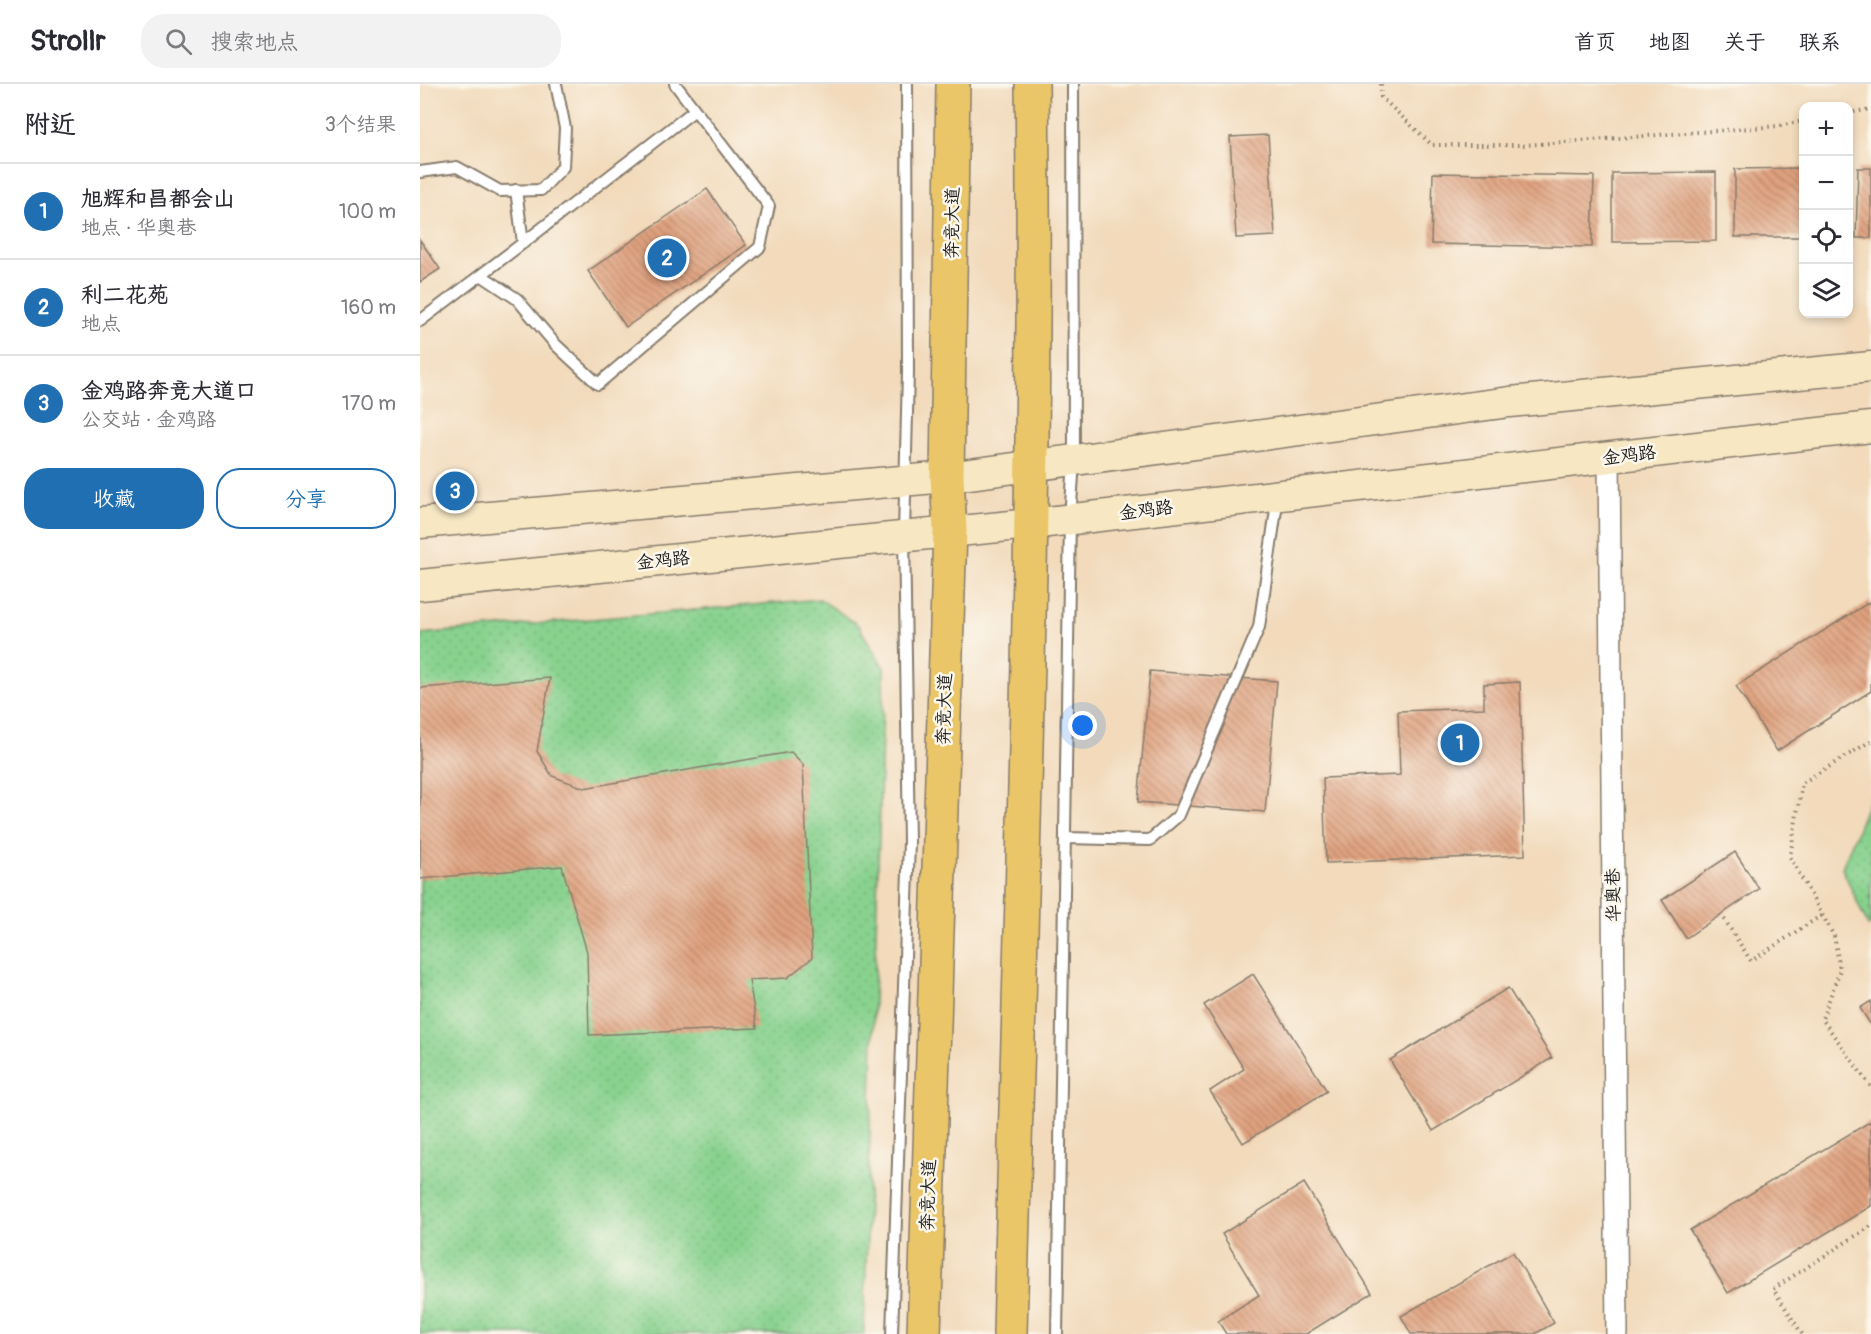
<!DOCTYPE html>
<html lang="zh">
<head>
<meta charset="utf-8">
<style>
	body { margin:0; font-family:Pangolin,"LXGW WenKai TC",sans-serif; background:#f2f2f3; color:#2b2b33 }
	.controls { position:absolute; right:18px; top:18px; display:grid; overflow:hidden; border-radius:12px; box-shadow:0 3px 9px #0003 }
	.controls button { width:54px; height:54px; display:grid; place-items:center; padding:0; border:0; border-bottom:2px solid #e1e1e2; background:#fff; color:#2b2b33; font:30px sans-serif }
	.you { position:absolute; left:663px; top:642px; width:21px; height:21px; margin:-15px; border:4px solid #fff; border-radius:50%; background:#1a73e8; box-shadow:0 0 0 9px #1a73e833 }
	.badge { display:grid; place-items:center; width:39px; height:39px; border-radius:50%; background:#1f6fb2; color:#fff; font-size:20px; font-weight:700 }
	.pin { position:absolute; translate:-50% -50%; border:3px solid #fff; box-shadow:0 2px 6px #0006 }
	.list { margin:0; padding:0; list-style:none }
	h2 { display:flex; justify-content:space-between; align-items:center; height:78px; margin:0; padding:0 24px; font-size:26px }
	h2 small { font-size:20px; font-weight:400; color:#7c7c81 }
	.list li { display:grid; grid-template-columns:39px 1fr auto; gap:18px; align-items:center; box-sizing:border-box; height:96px; padding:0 24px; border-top:2px solid #e1e1e2 }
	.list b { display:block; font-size:22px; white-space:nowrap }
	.list p { margin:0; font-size:20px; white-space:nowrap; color:#7c7c81 }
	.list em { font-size:20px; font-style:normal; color:#7c7c81 }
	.actions { display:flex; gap:12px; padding:18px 24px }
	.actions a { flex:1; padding:14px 0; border:2px solid #1f6fb2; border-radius:24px; text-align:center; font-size:21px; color:#1f6fb2 }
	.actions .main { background:#1f6fb2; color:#fff }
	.icon { flex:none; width:33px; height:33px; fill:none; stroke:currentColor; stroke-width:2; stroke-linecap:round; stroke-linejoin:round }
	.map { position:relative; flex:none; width:1451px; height:1250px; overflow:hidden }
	header { display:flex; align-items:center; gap:36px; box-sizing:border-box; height:84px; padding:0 30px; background:#fff; border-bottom:2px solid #e1e1e2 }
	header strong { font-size:28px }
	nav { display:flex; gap:33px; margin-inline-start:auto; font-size:21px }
	.search { width:420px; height:54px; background:#f2f2f3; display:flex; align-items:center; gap:15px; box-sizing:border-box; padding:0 21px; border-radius:24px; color:#7c7c81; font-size:22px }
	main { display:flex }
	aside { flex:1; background:#fff }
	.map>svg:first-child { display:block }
</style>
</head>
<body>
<header>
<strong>Strollr</strong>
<div class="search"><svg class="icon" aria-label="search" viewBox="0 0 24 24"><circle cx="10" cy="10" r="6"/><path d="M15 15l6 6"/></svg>搜索地点</div>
<nav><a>首页</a><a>地图</a><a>关于</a><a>联系</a></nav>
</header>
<main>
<aside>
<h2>附近<small>3个结果</small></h2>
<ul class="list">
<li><span class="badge">1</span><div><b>旭辉和昌都会山</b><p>地点 · 华奥巷</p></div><em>100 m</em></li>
<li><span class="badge">2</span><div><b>利二花苑</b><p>地点</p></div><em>160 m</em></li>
<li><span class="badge">3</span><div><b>金鸡路奔竞大道口</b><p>公交站 · 金鸡路</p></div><em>170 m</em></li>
</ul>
<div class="actions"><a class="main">收藏</a><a>分享</a></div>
</aside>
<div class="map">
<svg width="1451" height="1250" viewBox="0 0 1451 1250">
	<defs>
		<pattern id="grass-dots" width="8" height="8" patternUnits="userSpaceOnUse" patternTransform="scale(1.5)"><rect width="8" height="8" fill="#88d28e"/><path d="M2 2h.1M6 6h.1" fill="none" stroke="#75b47a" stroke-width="1.8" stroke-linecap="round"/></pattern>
		<pattern id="building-back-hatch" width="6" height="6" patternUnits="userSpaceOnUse" patternTransform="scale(1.5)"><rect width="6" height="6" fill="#e0a27f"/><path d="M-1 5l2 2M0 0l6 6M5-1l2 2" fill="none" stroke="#b58367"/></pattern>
	</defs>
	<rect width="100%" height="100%" fill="#fbf7ec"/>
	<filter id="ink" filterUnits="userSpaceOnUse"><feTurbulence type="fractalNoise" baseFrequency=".0167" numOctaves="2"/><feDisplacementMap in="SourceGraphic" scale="12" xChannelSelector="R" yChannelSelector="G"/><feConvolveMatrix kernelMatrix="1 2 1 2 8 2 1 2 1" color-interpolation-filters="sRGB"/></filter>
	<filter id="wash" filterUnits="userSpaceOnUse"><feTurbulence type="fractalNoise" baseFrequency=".008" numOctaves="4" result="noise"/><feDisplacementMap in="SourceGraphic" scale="24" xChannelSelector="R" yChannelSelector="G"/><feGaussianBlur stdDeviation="1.35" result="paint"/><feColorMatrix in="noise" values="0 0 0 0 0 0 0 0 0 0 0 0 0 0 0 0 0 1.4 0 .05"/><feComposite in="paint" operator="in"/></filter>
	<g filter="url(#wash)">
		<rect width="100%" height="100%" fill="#f2dabb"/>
		<!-- grass -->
		<path fill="url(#grass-dots)" stroke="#527755" stroke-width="1.5" d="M 400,515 L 438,541 L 464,584 L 444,1250 L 0,1250 L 0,550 Z
			M 1451,711 L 1451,840 L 1448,842 L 1422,784 Z"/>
		<g id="blocks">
			<!-- building -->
			<path fill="url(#building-back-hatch)" d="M 848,51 L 855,152 L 816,154 L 810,53 Z
				M 1384,84 L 1384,153 L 1315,153 L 1315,85 Z
				M 1438,84 L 1451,84 L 1451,154 L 1436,154 Z
				M 1296,88 L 1296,157 L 1192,158 L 1192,89 Z
				M 1013,89 L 1174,92 L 1172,163 L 1011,160 Z
				M 287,105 L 326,161 L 206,243 L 168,187 Z
				M 0,156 L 20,185 L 0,198 Z
				M 1451,517 L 1451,607 L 1357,667 L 1316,602 Z
				M 730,587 L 857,597 L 845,728 L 718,718 Z
				M 130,594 L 117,667 L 132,692 L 164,704 L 371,668 L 383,680 L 392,874 L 367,894 L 329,896 L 337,944 L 169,951 L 167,868 L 142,782 L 0,795 L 0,604 Z
				M 1100,598 L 1105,771 L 906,779 L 903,694 L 980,691 L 978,627 L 1064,624 L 1064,600 Z
				M 1315,768 L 1339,805 L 1266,854 L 1242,816 Z
				M 833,890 L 907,1007 L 823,1059 L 790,1007 L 824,985 L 784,921 Z
				M 1088,904 L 1132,974 L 1013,1047 L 970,976 Z
				M 1451,917 L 1451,941 L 1440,924 Z
				M 1451,1037 L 1451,1122 L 1308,1209 L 1270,1146 Z
				M 884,1099 L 952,1209 L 886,1250 L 806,1250 L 798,1237 L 839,1211 L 802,1150 Z
				M 1093,1168 L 1134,1239 L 1115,1250 L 991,1250 L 981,1232 Z"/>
		</g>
	</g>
	<g filter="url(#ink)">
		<use href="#blocks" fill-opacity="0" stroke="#877b6c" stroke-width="1.5"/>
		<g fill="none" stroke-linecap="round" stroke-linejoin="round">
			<!-- service casing -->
			<g stroke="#877b6c" stroke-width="14">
				<path id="service" d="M 0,88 L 37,83 L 80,107 L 121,106 L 143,83 L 145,44 L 136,0
					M 103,159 L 275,26
					M 61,191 L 97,215 L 136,261 L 178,300 L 340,163 L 349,122 L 255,0
					M 0,237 L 103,159 L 96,106
					M 646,754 L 730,756 L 759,731 L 839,543 L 858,412
					M 472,1250 L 489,758 L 484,450 L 488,288 L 487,0
					M 637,1250 L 650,435 L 654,377 L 653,0"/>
			</g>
			<!-- minor casing -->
			<g stroke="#877b6c" stroke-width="24">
				<path id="minor" d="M 1189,373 L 1197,1250"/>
			</g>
			<!-- secondary casing -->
			<g stroke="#877b6c" stroke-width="33">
				<path id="secondary" d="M 0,439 L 527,393 L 1090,318 L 1451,283
					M 0,501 L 610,440 L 1451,343"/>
			</g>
			<!-- primary casing -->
			<g stroke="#877b6c" stroke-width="36">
				<path id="primary" d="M 504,1250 L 530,446 L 527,393 L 533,0
					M 590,1250 C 600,834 618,417 612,0"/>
			</g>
			<!-- path -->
			<path stroke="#877b6c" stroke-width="4" stroke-dasharray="1.5 4.5" stroke-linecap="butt" d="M 961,0 L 961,13 L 1012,61 L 1105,61 L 1359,42 L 1384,37
				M 1428,29 L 1451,25
				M 1451,657 L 1382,699 L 1370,773 L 1414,852 L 1420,886 L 1402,935 L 1451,1003
				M 1301,830 L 1331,877 L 1402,831
				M 1382,1250 L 1353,1205 L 1451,1142"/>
			<!-- service -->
			<use href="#service" stroke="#fff" stroke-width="10"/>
			<!-- minor -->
			<use href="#minor" stroke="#fff" stroke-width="21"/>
			<!-- secondary -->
			<use href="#secondary" stroke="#f7e8c3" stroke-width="30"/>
			<!-- primary -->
			<use href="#primary" stroke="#eac669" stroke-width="33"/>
		</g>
	</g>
	<g text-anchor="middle" stroke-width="5" stroke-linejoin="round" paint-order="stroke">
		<!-- street labels -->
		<g font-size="18" fill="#1c1c1c" stroke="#fbf7ec">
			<text transform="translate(532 139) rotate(-89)" y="6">奔竞大道</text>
			<text transform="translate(1209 371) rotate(-7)" y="6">金鸡路</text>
			<text transform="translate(726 426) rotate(-7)" y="6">金鸡路</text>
			<text transform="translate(243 476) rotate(-6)" y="6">金鸡路</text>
			<text transform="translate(524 625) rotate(-88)" y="6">奔竞大道</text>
			<text transform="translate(1193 811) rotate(-91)" y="6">华奥巷</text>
			<text transform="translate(508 1111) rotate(-88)" y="6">奔竞大道</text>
		</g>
	</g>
</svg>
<div class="controls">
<button>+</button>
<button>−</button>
<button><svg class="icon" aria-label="locate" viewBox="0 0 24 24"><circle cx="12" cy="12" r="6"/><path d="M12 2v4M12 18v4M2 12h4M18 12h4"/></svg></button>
<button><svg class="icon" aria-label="layers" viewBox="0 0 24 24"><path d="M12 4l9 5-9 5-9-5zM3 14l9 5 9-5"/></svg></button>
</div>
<div class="you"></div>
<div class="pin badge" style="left:1040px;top:659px">1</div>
<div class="pin badge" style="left:247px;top:174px">2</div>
<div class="pin badge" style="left:35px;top:407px">3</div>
</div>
</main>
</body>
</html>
